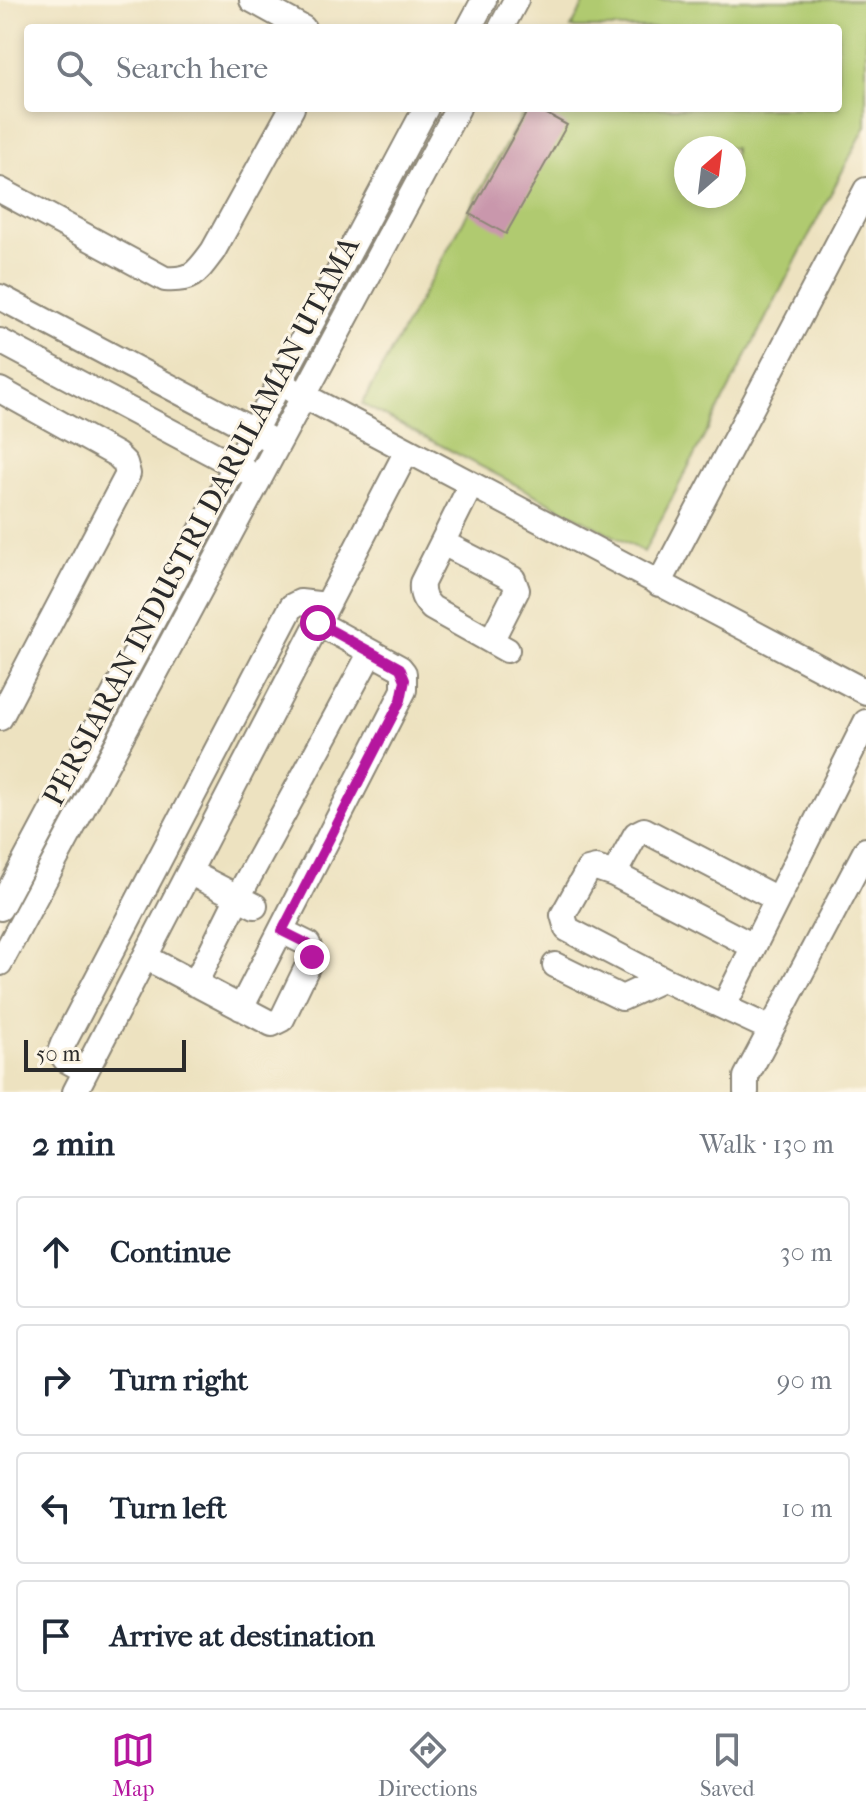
<!DOCTYPE html>
<html lang="en">
<head>
<meta charset="utf-8">
<style>
	body { margin:0; font-family:"IM FELL French Canon",serif; background:#f2f2f3; color:#1f2937 }
	.compass { position:absolute; left:674px; top:136px; width:72px; height:72px; border-radius:50%; background:#fff; box-shadow:0 4px 12px #0003; rotate:28deg }
	.scale { position:absolute; left:24px; bottom:20px; width:162px; box-sizing:border-box; padding-left:8px; border:4px solid #2b2b2b; border-top:0; font-size:22px; line-height:28px; white-space:nowrap; color:#2b2b2b; -webkit-text-stroke:6px #fcf5e5; paint-order:stroke }
	.stop { position:absolute; width:24px; height:24px; margin:-18px; border:6px solid #b5179e; border-radius:50%; background:#fff }
	.stop.end { background:#b5179e; border-color:#fff; box-shadow:0 2px 8px #0008 }
	.list { margin:0; padding:0; list-style:none }
	h2 { display:flex; justify-content:space-between; align-items:center; height:104px; margin:0; padding:0 32px; font-size:34px }
	h2 small { font-size:26px; font-weight:400; color:#747a83 }
	.list li { display:grid; grid-template-columns:52px 1fr auto; gap:24px; align-items:center; box-sizing:border-box; height:112px; margin:0 16px 16px; padding:0 16px; border:2px solid #e0e1e3; border-radius:8px }
	.list b { display:block; font-size:30px; white-space:nowrap }
	.list em { font-size:26px; font-style:normal; color:#747a83 }
	.icon { flex:none; width:44px; height:44px; fill:none; stroke:currentColor; stroke-width:2; stroke-linecap:round; stroke-linejoin:round }
	.map { position:relative; flex:none; width:866px; height:1092px; overflow:hidden }
	.search { position:absolute; background:#fff; box-shadow:0 4px 12px #0003; left:24px; right:24px; top:24px; height:88px; display:flex; align-items:center; gap:20px; box-sizing:border-box; padding:0 28px; border-radius:8px; color:#747a83; font-size:30px }
	.sheet { height:616px; background:#fff }
	nav { display:flex; justify-content:space-around; align-items:center; box-sizing:border-box; height:112px; border-top:2px solid #e0e1e3; background:#fff; font-size:22px; color:#747a83 }
	nav a { display:grid; justify-items:center; gap:4px }
	nav .on { color:#b5179e }
	.map>svg:first-child { display:block }
</style>
</head>
<body>
<div class="map">
<svg width="866" height="1092" viewBox="0 0 866 1092">
	<rect width="100%" height="100%" fill="#fcf5e5"/>
	<filter id="ink" filterUnits="userSpaceOnUse"><feTurbulence type="fractalNoise" baseFrequency=".0125" numOctaves="2"/><feDisplacementMap in="SourceGraphic" scale="16" xChannelSelector="R" yChannelSelector="G"/><feConvolveMatrix kernelMatrix="1 2 1 2 8 2 1 2 1" color-interpolation-filters="sRGB"/></filter>
	<filter id="wash" filterUnits="userSpaceOnUse"><feTurbulence type="fractalNoise" baseFrequency=".006" numOctaves="4" result="noise"/><feDisplacementMap in="SourceGraphic" scale="32" xChannelSelector="R" yChannelSelector="G"/><feGaussianBlur stdDeviation="1.8" result="paint"/><feColorMatrix in="noise" values="0 0 0 0 0 0 0 0 0 0 0 0 0 0 0 0 0 1.4 0 .05"/><feComposite in="paint" operator="in"/></filter>
	<g filter="url(#wash)">
		<rect width="100%" height="100%" fill="#ede2c0"/>
		<!-- green -->
		<path fill="#b0ca70" stroke="#6e7a4e" stroke-width="2" fill-rule="evenodd" d="M 586,0 L 866,0 L 866,126 L 644,552 L 362,404 L 526,108 L 838,108 L 838,28 L 571,28 ZM 686,148 L 734,148 L 734,196 L 686,196 Z"/>
		<g id="blocks">
			<!-- building -->
			<path fill="#c997ac" d="M 529,108 L 536,108 L 567,125 L 506,234 L 470,214 Z"/>
		</g>
	</g>
	<g filter="url(#ink)">
		<use href="#blocks" fill-opacity="0" stroke="#8c8676" stroke-width="2"/>
		<g fill="none" stroke-linecap="round" stroke-linejoin="round">
			<!-- minor casing -->
			<g stroke="#8c8676" stroke-width="28">
				<path id="minor" d="M 252,0 L 303,28
					M 469,28 L 484,0
					M 501,28 L 516,0
					M 0,190 L 165,279 C 193,281 197,272 213,251 L 292,108
					M 0,297 L 267,438
					M 0,341 L 247,472
					M 291,389 L 866,692
					M 0,390 L 117,455 L 125,463 L 128,474 L 0,718
					M 471,485 L 422,583 C 421,595 424,600 432,608 L 507,650
					M 443,543 L 513,579 L 517,590 L 491,641
					M 659,584 L 866,190
					M 189,872 L 255,906
					M 614,874 L 636,834 L 644,830 L 777,899
					M 0,908 L 426,108
					M 753,946 L 614,874 L 596,868 L 588,870 L 563,915 L 567,929 L 663,979 L 771,1029
					M 145,957 L 272,1024 L 282,1019 L 312,957 L 308,944 L 282,931
					M 0,963 L 458,108
					M 555,965 L 622,998 L 663,979
					M 195,984 L 238,897 L 371,652
					M 724,1006 L 866,722
					M 241,1008 L 404,690 L 404,673 L 400,668 L 318,623
					M 86,1071 L 66,1060 L 60,1052 L 63,1044 L 292,606 L 300,602 L 327,605
					M 75,1092 L 407,451
					M 746,1092 L 746,1077 L 866,850"/>
			</g>
			<!-- minor -->
			<use href="#minor" stroke="#fff" stroke-width="24"/>
		</g>
	</g>
	<g fill="none" stroke-linecap="round" stroke-linejoin="round" filter="url(#ink)">
		<!-- route -->
		<path stroke="#b5179e" stroke-width="10" d="M 312,957 L 308,944 L 282,931 L 401,700 L 405,680 L 400,668 L 318,623"/>
	</g>
	<g text-anchor="middle" stroke-width="6" stroke-linejoin="round" paint-order="stroke">
		<!-- street labels -->
		<g font-size="30" fill="#2b2b2b" stroke="#fcf5e5">
			<text transform="translate(201 521) rotate(-62)" y="10">PERSIARAN INDUSTRI DARULAMAN UTAMA</text>
		</g>
	</g>
</svg>
<svg class="compass" viewBox="-18 -18 36 36"><path d="M0-13l5 13h-10z" fill="#e53935"/><path d="M0 13l5-13h-10z" fill="#747a83"/></svg>
<div class="scale">50 m</div>
<div class="stop" style="left:318px;top:623px"></div>
<div class="stop end" style="left:312px;top:957px"></div>
<div class="search"><svg class="icon" aria-label="search" viewBox="0 0 24 24"><circle cx="10" cy="10" r="6"/><path d="M15 15l6 6"/></svg>Search here</div>
</div>
<section class="sheet">
<h2>2 min<small>Walk · 130 m</small></h2>
<ul class="list">
<li><svg class="icon" aria-label="ahead" viewBox="0 0 24 24"><path d="M12 20V5M6 11l6-6 6 6"/></svg><div><b>Continue</b></div><em>30 m</em></li>
<li><svg class="icon" aria-label="right" viewBox="0 0 24 24"><path d="M7 20v-9h11M14 6l5 5-5 5"/></svg><div><b>Turn right</b></div><em>90 m</em></li>
<li><svg class="icon" aria-label="left" viewBox="0 0 24 24"><path d="M17 20v-9H6M10 6l-5 5 5 5"/></svg><div><b>Turn left</b></div><em>10 m</em></li>
<li><svg class="icon" aria-label="arrive" viewBox="0 0 24 24"><path d="M6 21V4h12l-3 4 3 4H6"/></svg><div><b>Arrive at destination</b></div></li>
</ul>
</section>
<nav>
<a class="on"><svg class="icon" aria-label="map" viewBox="0 0 24 24"><path d="M3 6l6-2 6 2 6-2v14l-6 2-6-2-6 2zM9 4v14M15 6v14"/></svg>Map</a>
<a><svg class="icon" aria-label="directions" viewBox="0 0 24 24"><path d="M12 3l9 9-9 9-9-9zM9 14v-3h6M13 9l2 2-2 2"/></svg>Directions</a>
<a><svg class="icon" aria-label="saved" viewBox="0 0 24 24"><path d="M7 4h10v16l-5-4-5 4z"/></svg>Saved</a>
</nav>
</body>
</html>
